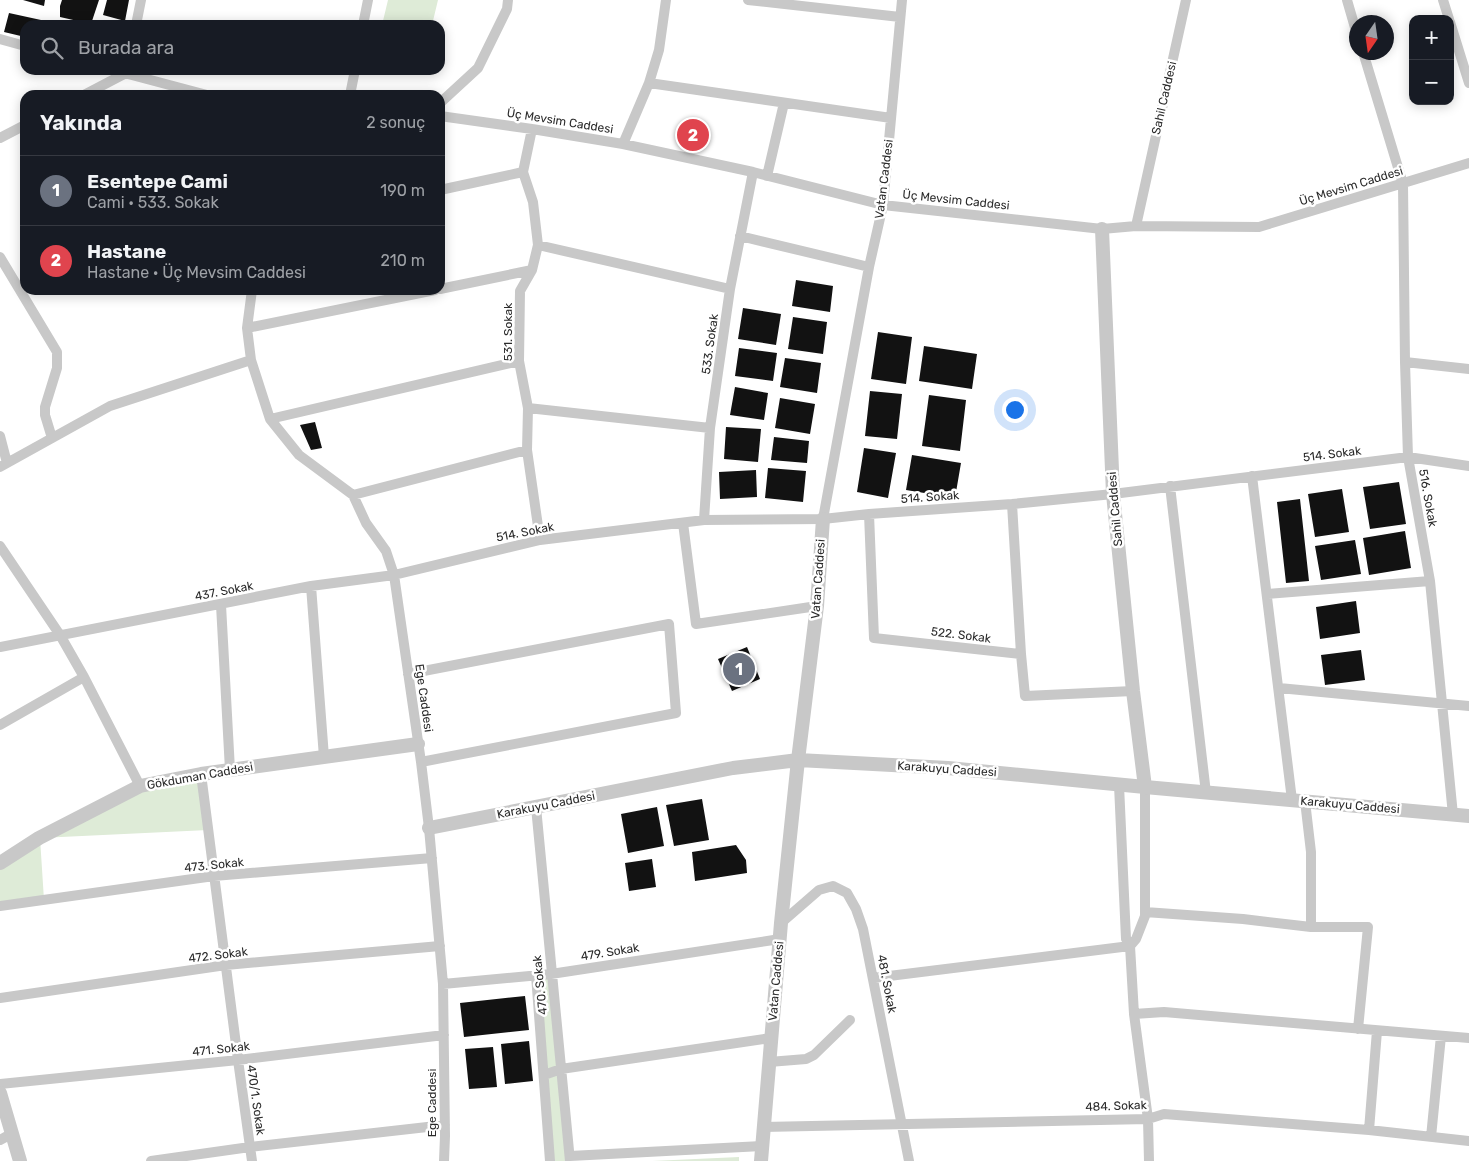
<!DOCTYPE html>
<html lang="tr">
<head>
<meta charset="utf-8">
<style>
	body { margin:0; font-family:Rubik,sans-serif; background:#20242c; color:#f1f3f6 }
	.controls { position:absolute; right:15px; top:15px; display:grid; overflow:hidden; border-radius:10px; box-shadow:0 2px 12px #0003 }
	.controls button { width:45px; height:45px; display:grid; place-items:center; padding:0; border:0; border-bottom:1px solid #363941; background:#171b24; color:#f1f3f6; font:25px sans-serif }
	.compass { position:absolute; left:1349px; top:15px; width:45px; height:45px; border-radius:50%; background:#171b24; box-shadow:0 2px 12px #0003; rotate:193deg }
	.you { position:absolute; left:1014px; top:409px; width:18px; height:18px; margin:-12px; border:4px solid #fff; border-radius:50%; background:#1a73e8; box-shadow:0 0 0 8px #1a73e833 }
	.badge { display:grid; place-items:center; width:32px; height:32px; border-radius:50%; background:#f4371c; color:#fff; font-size:16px; font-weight:700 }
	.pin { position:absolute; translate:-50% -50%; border:2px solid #fff; box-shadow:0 1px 5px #0006 }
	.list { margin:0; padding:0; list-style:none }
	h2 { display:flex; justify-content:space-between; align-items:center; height:65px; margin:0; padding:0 20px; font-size:21px }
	h2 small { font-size:16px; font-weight:400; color:#9ea1a6 }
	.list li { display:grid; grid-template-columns:32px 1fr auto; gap:15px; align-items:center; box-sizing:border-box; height:70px; padding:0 20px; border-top:1px solid #363941 }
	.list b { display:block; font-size:19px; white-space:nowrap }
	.list p { margin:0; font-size:16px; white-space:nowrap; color:#9ea1a6 }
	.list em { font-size:16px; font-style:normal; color:#9ea1a6 }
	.icon { flex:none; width:28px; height:28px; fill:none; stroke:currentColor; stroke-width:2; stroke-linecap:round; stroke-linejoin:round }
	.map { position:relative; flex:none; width:1469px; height:1161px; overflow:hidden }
	.search { position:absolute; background:#171b24; box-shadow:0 2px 12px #0003; left:20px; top:20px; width:425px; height:55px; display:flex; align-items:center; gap:12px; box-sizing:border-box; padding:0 18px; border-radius:15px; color:#9ea1a6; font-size:19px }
	.panel { position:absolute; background:#171b24; box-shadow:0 2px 12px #0003; left:20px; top:90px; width:425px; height:205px; border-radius:15px }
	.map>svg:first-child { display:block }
</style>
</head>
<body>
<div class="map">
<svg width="1469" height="1161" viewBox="0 0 1469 1161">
	<rect width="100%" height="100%" fill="#fff"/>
	<!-- green -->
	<path fill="#deebd7" d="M 388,0 L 438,0 L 432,25 L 382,25 Z
		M 201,774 L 208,830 L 40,838 L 44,900 L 0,906 L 0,863 L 39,838 L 138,783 Z
		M 551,974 L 570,1161 L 550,1161 L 536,975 Z
		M 739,1157 L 739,1161 L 652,1161 Z"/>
	<!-- building -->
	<path fill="#121212" d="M 23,0 L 45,0 L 44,6 Z
		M 62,0 L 99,0 L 91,24 L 60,17 L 60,6 Z
		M 107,0 L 129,0 L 125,21 L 103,15 Z
		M 9,13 L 41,20 L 40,25 L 25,25 L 25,37 L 4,32 Z
		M 57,20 L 73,24 L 72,25 L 56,25 Z
		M 102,21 L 115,24 L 115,25 L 101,25 Z
		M 796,280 L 833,286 L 830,312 L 792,306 Z
		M 743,308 L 781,314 L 776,345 L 738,339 Z
		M 793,317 L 827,322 L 823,354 L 788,349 Z
		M 878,332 L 912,337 L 906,384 L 871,379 Z
		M 924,346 L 977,354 L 972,389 L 919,381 Z
		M 739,348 L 777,353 L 773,381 L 735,376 Z
		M 785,358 L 821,363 L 817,393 L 780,387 Z
		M 735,387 L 768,393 L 764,420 L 730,415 Z
		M 870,391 L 902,394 L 897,439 L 865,436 Z
		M 929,395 L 966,400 L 960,451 L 922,446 Z
		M 780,398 L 815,404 L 810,434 L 775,428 Z
		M 315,422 L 322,448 L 311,450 L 300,425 Z
		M 726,427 L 761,429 L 758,462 L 724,459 Z
		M 774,437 L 809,441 L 807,463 L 771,460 Z
		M 864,448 L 896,453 L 888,498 L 857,492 Z
		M 912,455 L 961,463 L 955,498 L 906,490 Z
		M 768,468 L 806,471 L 803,502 L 765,498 Z
		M 756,470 L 757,497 L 720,499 L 719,472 Z
		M 1399,482 L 1406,524 L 1370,529 L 1363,487 Z
		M 1342,489 L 1349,532 L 1315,537 L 1308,494 Z
		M 1300,499 L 1309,581 L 1286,583 L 1277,502 Z
		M 1405,531 L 1411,568 L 1369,575 L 1363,538 Z
		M 1355,540 L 1361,574 L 1321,580 L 1315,546 Z
		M 1356,601 L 1360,633 L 1320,639 L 1316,607 Z
		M 747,647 L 760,679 L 732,691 L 718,659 Z
		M 1361,650 L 1365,680 L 1325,685 L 1321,655 Z
		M 702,799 L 709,840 L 674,846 L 666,805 Z
		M 657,807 L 664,846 L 628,853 L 621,814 Z
		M 736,845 L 746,860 L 747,873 L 695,881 L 692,852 Z
		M 652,859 L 656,887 L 629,891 L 625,863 Z
		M 525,996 L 529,1030 L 464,1037 L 460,1003 Z
		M 529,1041 L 533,1081 L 505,1084 L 501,1044 Z
		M 493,1047 L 497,1087 L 469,1089 L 465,1049 Z"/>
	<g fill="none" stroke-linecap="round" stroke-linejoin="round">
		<!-- minor -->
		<path stroke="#c8c8c8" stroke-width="10" d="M 748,0 L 900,17
			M 1347,0 L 1356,31
			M 1443,0 L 1449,19
			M 1450,22 L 1469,83
			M 136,25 L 141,0
			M 363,25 L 368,0
			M 0,39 L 25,46
			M 1363,52 L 1403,184 L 1405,362 L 1408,457 L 1430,581 L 1453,815
			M 113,70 L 207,95
			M 649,83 L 891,118
			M 84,95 L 126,73 L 126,71
			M 350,95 L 355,70
			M 440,103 L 478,68 L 507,9 L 508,0
			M 440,116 L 532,129 L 623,144 L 753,172 L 883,205 L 1102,229 L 1136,226 L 1259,227 L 1469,163
			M 532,129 L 523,172 L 533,202 L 538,245 L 532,270 L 520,291 L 519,361 L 528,408 L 527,450 L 540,540
			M 0,138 L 25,125
			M 623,144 L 649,83 L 659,50 L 666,0
			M 767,176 L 784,103
			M 440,190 L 523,172
			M 1136,226 L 1186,0
			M 740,236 L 869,267
			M 538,245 L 730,289
			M 0,257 L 57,352 L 57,368 L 45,407 L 45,415 L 52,438
			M 440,289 L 532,270
			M 252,290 L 247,328 L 251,360 L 270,419 L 299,455 L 353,495 L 366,523 L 386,551 L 394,575 L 421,762 L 429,828 L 443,984 L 445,1136 L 444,1161
			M 247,328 L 435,290
			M 1405,362 L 1469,369
			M 528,408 L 710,428
			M 270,419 L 519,361
			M 0,436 L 7,463
			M 0,467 L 110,406 L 251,360
			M 1252,476 L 1292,800
			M 1170,486 L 1206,793
			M 353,495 L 527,450
			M 1012,504 L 1021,654
			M 869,514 L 874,638 L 1021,654 L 1025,696 L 1133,691
			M 823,519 L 869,267 L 883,205 L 902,0
			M 704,520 L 710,428 L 730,289 L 753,172
			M 683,523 L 696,624 L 817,606
			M 0,546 L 60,635 L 84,677 L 140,786
			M 311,586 L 324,757
			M 1268,594 L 1430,581
			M 221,605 L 230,770
			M 0,647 L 311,586 L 394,575 L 540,540 L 704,520 L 823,519 L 869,514 L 1012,504 L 1113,494 L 1408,457 L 1469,466
			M 408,674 L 669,624 L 676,713 L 421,762
			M 1279,688 L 1469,706
			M 0,725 L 84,677
			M 201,774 L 238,1060 L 252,1161
			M 1119,785 L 1126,939 L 1130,944
			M 1145,787 L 1145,916 L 1136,939 L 1130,946 L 1134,1014 L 1148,1119 L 1149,1161
			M 536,807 L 570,1161
			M 0,906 L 214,876 L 432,858
			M 1145,912 L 1243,919 L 1311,927 L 1311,852 L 1305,801
			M 781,923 L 819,890 L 833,886 L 847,893 L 856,909 L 863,929 L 909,1161
			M 1311,927 L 1368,927 L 1358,1029
			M 536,975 L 550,1161
			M 873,978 L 1130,946
			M 443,984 L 551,974 L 780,939
			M 0,998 L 226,965 L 440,946
			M 1134,1014 L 1164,1012 L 1469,1038
			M 769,1062 L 806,1059 L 814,1055 L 850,1020
			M 544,1075 L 561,1069 L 771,1038
			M 0,1084 L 238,1060 L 444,1035
			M 763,1127 L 1148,1119 L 1164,1114 L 1369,1130 L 1469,1141
			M 1369,1130 L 1377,1031
			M 1431,1137 L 1441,1036
			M 0,1140 L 11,1134
			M 570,1156 L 762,1146
			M 151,1161 L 250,1147 L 445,1125"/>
		<!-- tertiary -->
		<path stroke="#c8c8c8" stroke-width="14" d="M 1102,229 L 1113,494 L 1133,691 L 1145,787
			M 429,828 L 733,768 L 798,760 L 948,768 L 1145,787 L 1469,816
			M 0,863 L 39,838 L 140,786 L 201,774 L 418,744
			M 0,1093 L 20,1161
			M 761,1161 L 781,923 L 798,760 L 817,606 L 823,519"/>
	</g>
	<g text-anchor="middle" stroke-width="5" stroke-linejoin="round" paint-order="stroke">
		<!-- street labels -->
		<g font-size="12" fill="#2b2b2b" stroke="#fff">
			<text transform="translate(1164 98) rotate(-77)" y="4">Sahil Caddesi</text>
			<text transform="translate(560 121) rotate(9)" y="4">Üç Mevsim Caddesi</text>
			<text transform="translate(884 179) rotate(-83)" y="4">Vatan Caddesi</text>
			<text transform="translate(1351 186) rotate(-17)" y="4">Üç Mevsim Caddesi</text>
			<text transform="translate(956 200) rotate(6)" y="4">Üç Mevsim Caddesi</text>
			<text transform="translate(508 332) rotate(-90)" y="4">531. Sokak</text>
			<text transform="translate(710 344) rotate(-82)" y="4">533. Sokak</text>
			<text transform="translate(1332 454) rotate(-7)" y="4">514. Sokak</text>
			<text transform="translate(930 497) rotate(-4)" y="4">514. Sokak</text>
			<text transform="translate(1428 498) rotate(80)" y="4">516. Sokak</text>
			<text transform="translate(1115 509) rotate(-95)" y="4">Sahil Caddesi</text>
			<text transform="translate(525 532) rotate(-11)" y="4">514. Sokak</text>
			<text transform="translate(818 579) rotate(-86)" y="4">Vatan Caddesi</text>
			<text transform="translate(224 591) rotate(-11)" y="4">437. Sokak</text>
			<text transform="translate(961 635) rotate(7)" y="4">522. Sokak</text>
			<text transform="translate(424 698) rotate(82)" y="4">Ege Caddesi</text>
			<text transform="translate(947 769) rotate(4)" y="4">Karakuyu Caddesi</text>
			<text transform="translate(200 776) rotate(-10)" y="4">Gökduman Caddesi</text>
			<text transform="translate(546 805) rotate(-11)" y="4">Karakuyu Caddesi</text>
			<text transform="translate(1350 805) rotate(5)" y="4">Karakuyu Caddesi</text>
			<text transform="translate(214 865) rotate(-6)" y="4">473. Sokak</text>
			<text transform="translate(610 952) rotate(-9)" y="4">479. Sokak</text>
			<text transform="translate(218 955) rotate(-7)" y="4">472. Sokak</text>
			<text transform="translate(776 981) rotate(-85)" y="4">Vatan Caddesi</text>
			<text transform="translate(887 984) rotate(79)" y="4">481. Sokak</text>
			<text transform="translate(540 985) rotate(-96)" y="4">470. Sokak</text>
			<text transform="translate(221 1049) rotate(-6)" y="4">471. Sokak</text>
			<text transform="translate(256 1100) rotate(82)" y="4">470/1. Sokak</text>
			<text transform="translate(432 1103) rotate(-90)" y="4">Ege Caddesi</text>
			<text transform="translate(1116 1106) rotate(-2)" y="4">484. Sokak</text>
		</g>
	</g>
</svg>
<div class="controls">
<button>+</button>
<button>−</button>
</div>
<svg class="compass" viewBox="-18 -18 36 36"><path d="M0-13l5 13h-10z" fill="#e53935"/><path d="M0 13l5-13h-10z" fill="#9ea1a6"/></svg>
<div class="you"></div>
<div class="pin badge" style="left:739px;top:669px;background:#6b7280">1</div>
<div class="pin badge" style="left:693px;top:135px;background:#e0444e">2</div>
<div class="search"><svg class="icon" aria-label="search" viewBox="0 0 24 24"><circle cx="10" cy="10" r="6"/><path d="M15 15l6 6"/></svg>Burada ara</div>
<section class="panel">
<h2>Yakında<small>2 sonuç</small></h2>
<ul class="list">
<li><span class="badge" style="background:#6b7280">1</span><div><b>Esentepe Cami</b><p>Cami · 533. Sokak</p></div><em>190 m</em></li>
<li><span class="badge" style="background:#e0444e">2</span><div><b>Hastane</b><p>Hastane · Üç Mevsim Caddesi</p></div><em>210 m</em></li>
</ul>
</section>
</div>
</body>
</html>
